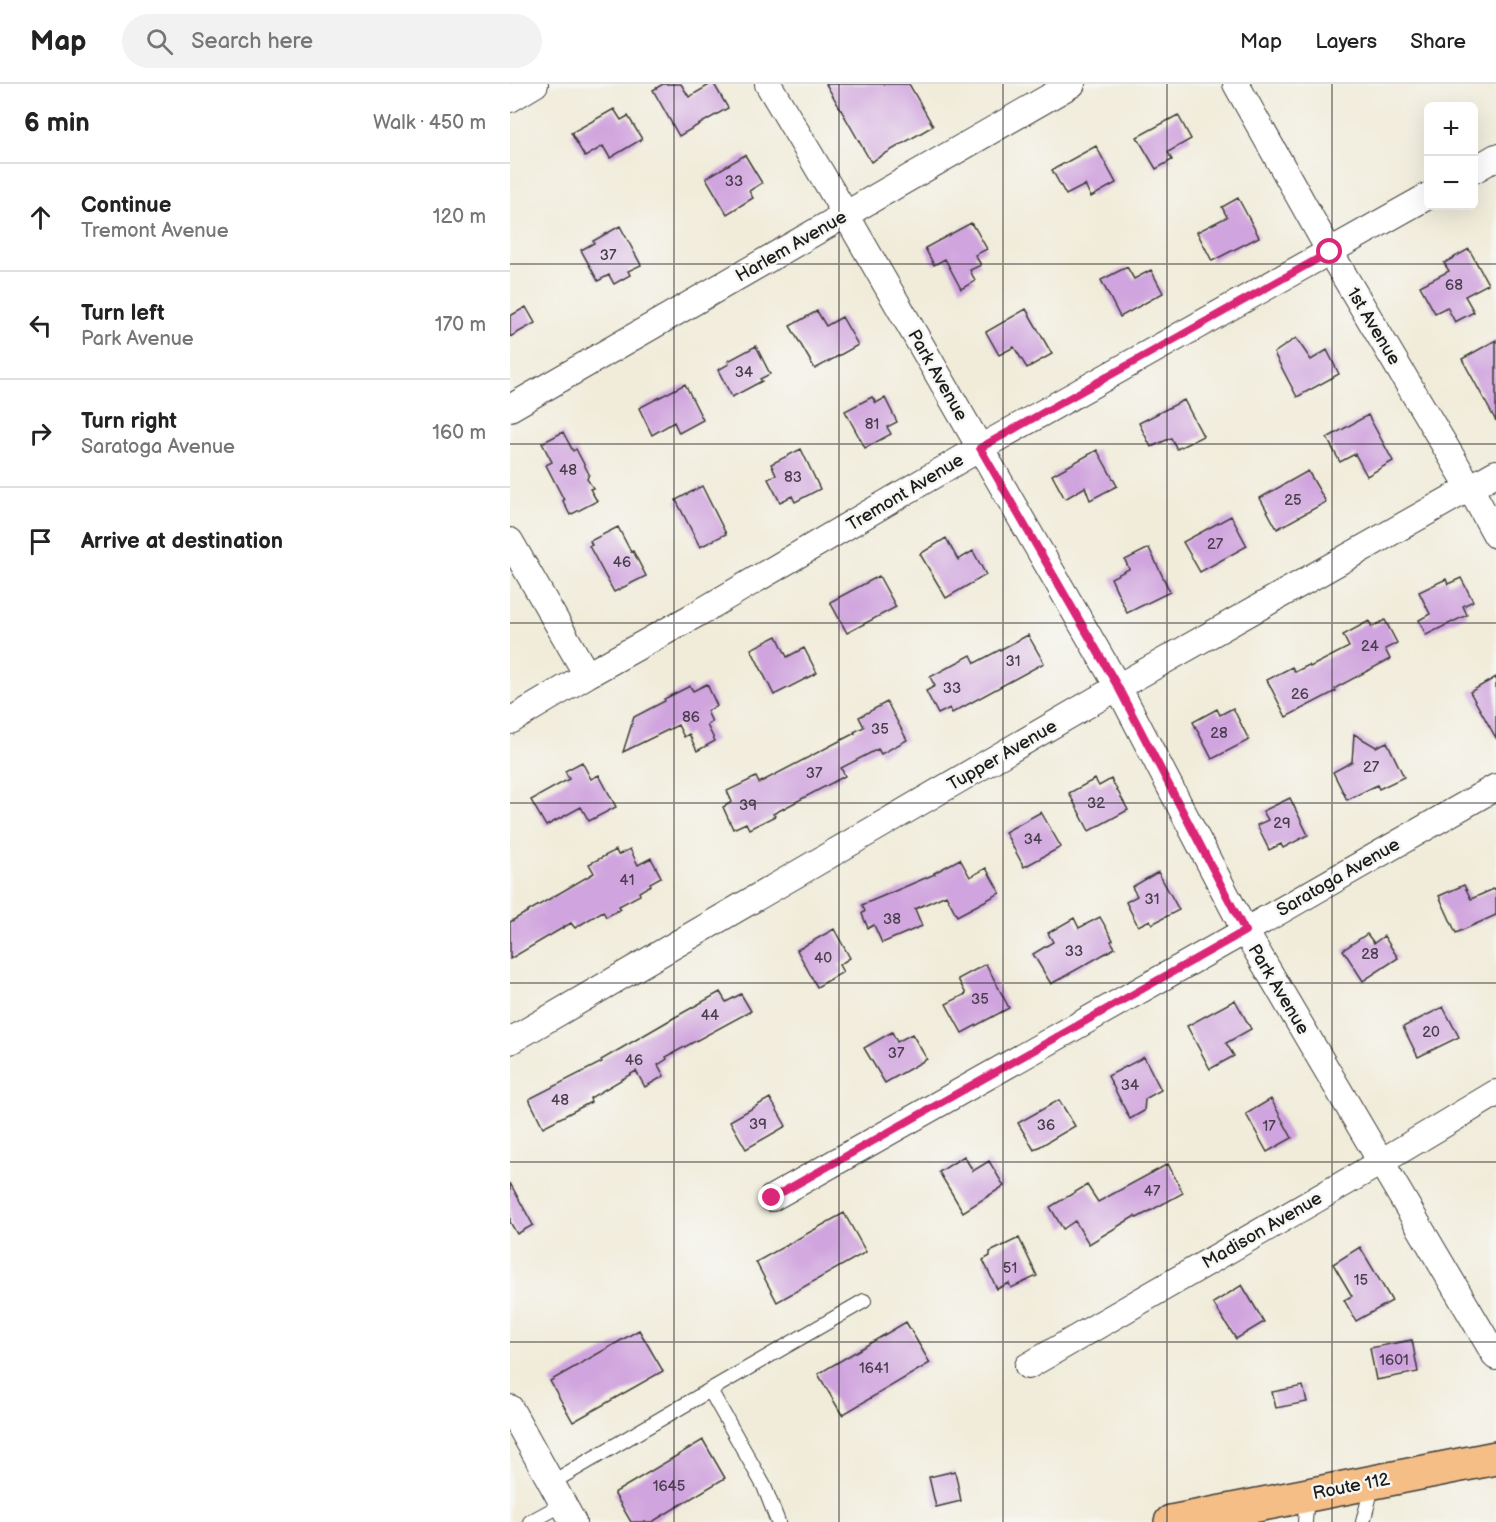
<!DOCTYPE html>
<html lang="en">
<head>
<meta charset="utf-8">
<style>
	body { margin:0; font-family:"Balsamiq Sans",sans-serif; background:#f2f2f2; color:#222 }
	.controls { position:absolute; right:18px; top:18px; display:grid; overflow:hidden; border-radius:9px; box-shadow:0 6px 24px #0002 }
	.controls button { width:54px; height:54px; display:grid; place-items:center; padding:0; border:0; border-bottom:2px solid #e0e0e0; background:#fff; color:#222; font:30px sans-serif }
	.stop { position:absolute; width:18px; height:18px; margin:-14px; border:4px solid #db2777; border-radius:50%; background:#fff }
	.stop.end { background:#db2777; border-color:#fff; box-shadow:0 2px 6px #0008 }
	.list { margin:0; padding:0; list-style:none }
	h2 { display:flex; justify-content:space-between; align-items:center; height:78px; margin:0; padding:0 24px; font-size:26px }
	h2 small { font-size:20px; font-weight:400; color:#767676 }
	.list li { display:grid; grid-template-columns:39px 1fr auto; gap:18px; align-items:center; box-sizing:border-box; height:108px; padding:0 24px; border-top:2px solid #e0e0e0 }
	.list b { display:block; font-size:22px; white-space:nowrap }
	.list p { margin:0; font-size:20px; white-space:nowrap; color:#767676 }
	.list em { font-size:20px; font-style:normal; color:#767676 }
	.icon { flex:none; width:33px; height:33px; fill:none; stroke:currentColor; stroke-width:2; stroke-linecap:round; stroke-linejoin:round }
	.map { position:relative; flex:none; width:986px; height:1438px; overflow:hidden }
	header { display:flex; align-items:center; gap:36px; box-sizing:border-box; height:84px; padding:0 30px; background:#fff; border-bottom:2px solid #e0e0e0 }
	header strong { font-size:28px }
	nav { display:flex; gap:33px; margin-inline-start:auto; font-size:21px }
	.search { width:420px; height:54px; background:#f2f2f2; display:flex; align-items:center; gap:15px; box-sizing:border-box; padding:0 21px; border-radius:33px; color:#767676; font-size:22px }
	main { display:flex }
	aside { flex:1; background:#fff }
	.map>svg:first-child { display:block }
</style>
</head>
<body>
<header>
<strong>Map</strong>
<div class="search"><svg class="icon" aria-label="search" viewBox="0 0 24 24"><circle cx="10" cy="10" r="6"/><path d="M15 15l6 6"/></svg>Search here</div>
<nav><a>Map</a><a>Layers</a><a>Share</a></nav>
</header>
<main>
<aside>
<h2>6 min<small>Walk · 450 m</small></h2>
<ul class="list">
<li><svg class="icon" aria-label="ahead" viewBox="0 0 24 24"><path d="M12 20V5M6 11l6-6 6 6"/></svg><div><b>Continue</b><p>Tremont Avenue</p></div><em>120 m</em></li>
<li><svg class="icon" aria-label="left" viewBox="0 0 24 24"><path d="M17 20v-9H6M10 6l-5 5 5 5"/></svg><div><b>Turn left</b><p>Park Avenue</p></div><em>170 m</em></li>
<li><svg class="icon" aria-label="right" viewBox="0 0 24 24"><path d="M7 20v-9h11M14 6l5 5-5 5"/></svg><div><b>Turn right</b><p>Saratoga Avenue</p></div><em>160 m</em></li>
<li><svg class="icon" aria-label="arrive" viewBox="0 0 24 24"><path d="M6 21V4h12l-3 4 3 4H6"/></svg><div><b>Arrive at destination</b></div></li>
</ul>
</aside>
<div class="map">
<svg width="986" height="1438" viewBox="0 0 986 1438">
	<rect width="100%" height="100%" fill="#f6f6f2"/>
	<filter id="ink" filterUnits="userSpaceOnUse"><feTurbulence type="fractalNoise" baseFrequency=".0167" numOctaves="2"/><feDisplacementMap in="SourceGraphic" scale="12" xChannelSelector="R" yChannelSelector="G"/><feConvolveMatrix kernelMatrix="1 2 1 2 8 2 1 2 1" color-interpolation-filters="sRGB"/></filter>
	<filter id="wash" filterUnits="userSpaceOnUse"><feTurbulence type="fractalNoise" baseFrequency=".008" numOctaves="4" result="noise"/><feDisplacementMap in="SourceGraphic" scale="24" xChannelSelector="R" yChannelSelector="G"/><feGaussianBlur stdDeviation="1.35" result="paint"/><feColorMatrix in="noise" values="0 0 0 0 0 0 0 0 0 0 0 0 0 0 0 0 0 1.4 0 .05"/><feComposite in="paint" operator="in"/></filter>
	<g filter="url(#wash)">
		<rect width="100%" height="100%" fill="#f1ecda"/>
		<g id="blocks">
			<!-- building -->
			<path fill="#d0a4de" d="M 153,0 L 171,0 L 179,13 L 201,0 L 204,0 L 218,24 L 169,52 L 143,6 Z
				M 316,0 L 399,0 L 423,42 L 361,78 Z
				M 104,25 L 111,36 L 118,32 L 132,55 L 100,74 L 93,62 L 75,73 L 61,49 Z
				M 668,31 L 681,55 L 658,68 L 662,76 L 646,85 L 627,53 Z
				M 586,62 L 606,99 L 581,113 L 575,101 L 556,111 L 542,86 Z
				M 235,71 L 252,99 L 239,107 L 243,114 L 217,130 L 196,94 Z
				M 728,114 L 749,153 L 702,177 L 687,148 L 717,133 L 712,123 Z
				M 461,139 L 464,144 L 465,144 L 477,165 L 465,171 L 471,181 L 460,186 L 465,197 L 451,205 L 435,175 L 424,181 L 415,164 Z
				M 110,142 L 131,181 L 118,187 L 120,191 L 104,200 L 99,191 L 88,197 L 71,166 L 84,159 L 83,157 Z
				M 959,165 L 978,200 L 955,212 L 964,228 L 945,238 L 937,223 L 925,229 L 910,202 L 939,187 L 934,179 Z
				M 617,183 L 624,195 L 641,186 L 653,209 L 610,233 L 591,196 Z
				M 16,223 L 25,239 L 0,253 L 0,232 Z
				M 516,225 L 542,270 L 517,284 L 504,263 L 489,271 L 476,248 Z
				M 307,227 L 316,242 L 332,233 L 348,261 L 305,285 L 280,242 Z
				M 786,254 L 801,276 L 817,266 L 829,290 L 787,313 L 764,269 Z
				M 986,256 L 986,337 L 952,275 Z
				M 246,262 L 260,290 L 250,295 L 252,297 L 222,313 L 208,286 L 219,280 L 218,277 Z
				M 175,300 L 193,336 L 169,349 L 164,338 L 142,351 L 129,324 Z
				M 362,313 L 366,319 L 375,314 L 387,338 L 377,343 L 381,350 L 355,364 L 335,327 Z
				M 674,316 L 693,352 L 667,365 L 661,354 L 641,363 L 629,339 Z
				M 858,331 L 883,377 L 857,392 L 845,370 L 830,378 L 817,354 Z
				M 53,348 L 63,367 L 66,365 L 79,390 L 77,395 L 83,404 L 80,405 L 87,417 L 60,431 L 53,417 L 54,416 L 36,381 L 42,378 L 32,359 Z
				M 291,365 L 310,405 L 285,418 L 282,412 L 270,418 L 258,395 L 266,391 L 261,380 Z
				M 587,366 L 607,402 L 580,416 L 575,403 L 555,415 L 542,391 Z
				M 798,387 L 816,418 L 767,445 L 750,414 Z
				M 192,402 L 216,450 L 190,463 L 166,416 Z
				M 721,432 L 737,462 L 690,488 L 673,458 Z
				M 108,443 L 121,468 L 123,467 L 136,492 L 104,508 L 79,462 L 82,461 L 80,457 Z
				M 436,454 L 448,476 L 463,467 L 476,491 L 436,514 L 410,470 Z
				M 639,464 L 660,508 L 617,529 L 601,494 L 619,485 L 615,476 Z
				M 369,492 L 386,523 L 337,549 L 320,518 Z
				M 951,494 L 963,517 L 953,522 L 957,531 L 916,551 L 909,536 L 920,530 L 909,508 L 936,495 L 938,500 Z
				M 875,536 L 887,559 L 875,565 L 880,575 L 827,603 L 825,605 L 826,607 L 776,633 L 757,596 L 782,583 L 785,588 L 799,581 L 800,583 L 839,563 L 833,551 L 859,537 L 862,543 Z
				M 518,551 L 534,579 L 442,629 L 440,624 L 428,630 L 416,607 L 425,602 L 420,593 L 461,571 L 465,579 Z
				M 267,552 L 277,573 L 294,564 L 307,589 L 264,611 L 241,565 Z
				M 986,593 L 986,654 L 960,608 Z
				M 197,600 L 207,622 L 197,627 L 202,638 L 197,641 L 205,657 L 187,667 L 179,650 L 174,653 L 168,641 L 113,668 L 124,633 L 155,617 L 154,615 L 180,602 L 183,607 Z
				M 377,618 L 397,656 L 371,670 L 368,665 L 331,684 L 335,692 L 263,730 L 265,732 L 239,745 L 236,739 L 223,745 L 213,723 L 222,718 L 217,707 L 246,693 L 249,699 L 345,649 L 344,648 L 354,643 L 349,633 Z
				M 723,624 L 739,656 L 702,675 L 683,638 L 707,625 L 710,631 Z
				M 844,650 L 866,663 L 877,658 L 894,693 L 869,705 L 867,701 L 837,716 L 823,688 L 842,678 Z
				M 72,678 L 81,695 L 89,691 L 106,723 L 79,737 L 71,723 L 36,742 L 21,716 L 59,695 L 55,687 Z
				M 585,695 L 589,702 L 601,695 L 618,726 L 579,747 L 559,709 Z
				M 780,714 L 798,751 L 773,764 L 771,760 L 759,766 L 747,741 L 758,736 L 753,727 Z
				M 531,728 L 551,763 L 514,783 L 495,748 Z
				M 120,765 L 128,781 L 141,774 L 151,793 L 140,799 L 141,801 L 129,808 L 130,811 L 109,822 L 111,825 L 96,833 L 93,827 L 65,844 L 61,839 L 0,875 L 0,838 L 84,789 L 79,780 L 106,766 L 108,771 Z
				M 450,775 L 460,793 L 476,784 L 490,809 L 447,832 L 436,811 L 405,825 L 412,842 L 372,859 L 364,841 L 358,844 L 352,830 L 355,827 L 352,821 L 425,790 L 424,789 Z
				M 648,788 L 669,826 L 642,840 L 640,836 L 628,842 L 616,818 L 627,812 L 622,803 Z
				M 954,801 L 961,815 L 986,804 L 986,831 L 946,849 L 929,812 Z
				M 590,833 L 603,856 L 601,857 L 605,864 L 541,900 L 523,870 L 543,858 L 538,849 L 564,834 L 569,844 Z
				M 324,845 L 340,874 L 329,881 L 333,888 L 307,903 L 287,866 Z
				M 857,850 L 864,859 L 874,852 L 888,874 L 853,897 L 833,866 Z
				M 476,880 L 499,924 L 452,949 L 436,920 L 456,910 L 448,895 Z
				M 210,908 L 216,918 L 231,910 L 241,927 L 156,973 L 157,975 L 148,981 L 154,992 L 135,1003 L 126,987 L 80,1014 L 81,1018 L 33,1043 L 19,1015 L 92,978 L 91,976 L 160,936 Z
				M 725,916 L 741,945 L 716,959 L 724,972 L 700,985 L 677,942 Z
				M 933,923 L 949,953 L 908,973 L 893,943 Z
				M 382,948 L 387,958 L 402,950 L 417,975 L 375,999 L 354,964 Z
				M 634,973 L 651,1006 L 635,1015 L 634,1027 L 620,1035 L 598,992 Z
				M 260,1014 L 276,1042 L 236,1065 L 220,1037 Z
				M 761,1015 L 782,1054 L 757,1068 L 736,1030 Z
				M 549,1016 L 565,1042 L 524,1066 L 508,1039 Z
				M 454,1072 L 463,1087 L 479,1077 L 494,1102 L 453,1128 L 429,1088 Z
				M 658,1080 L 673,1109 L 627,1134 L 625,1132 L 579,1160 L 565,1137 L 553,1145 L 540,1123 L 577,1101 L 588,1118 Z
				M 0,1099 L 23,1141 L 7,1150 L 0,1138 Z
				M 334,1129 L 356,1168 L 267,1218 L 246,1178 Z
				M 509,1154 L 527,1192 L 501,1204 L 499,1199 L 487,1205 L 473,1176 L 480,1172 L 480,1168 Z
				M 850,1163 L 882,1217 L 846,1237 L 834,1216 L 842,1212 L 823,1180 Z
				M 732,1201 L 754,1238 L 726,1255 L 703,1219 Z
				M 396,1238 L 420,1279 L 332,1331 L 308,1290 Z
				M 129,1246 L 153,1287 L 63,1338 L 40,1297 Z
				M 902,1256 L 908,1288 L 866,1296 L 860,1264 Z
				M 793,1302 L 797,1318 L 766,1324 L 762,1308 Z
				M 193,1356 L 215,1394 L 142,1438 L 121,1438 L 104,1409 Z
				M 445,1387 L 451,1417 L 426,1423 L 419,1393 Z"/>
		</g>
	</g>
	<g filter="url(#ink)">
		<use href="#blocks" fill-opacity="0" stroke="#3c3b38" stroke-width="1.5"/>
		<g fill="none" stroke-linecap="round" stroke-linejoin="round">
			<!-- lane casing -->
			<g stroke="#3c3b38" stroke-width="16">
				<path id="lane" d="M 200,1306 L 354,1217
					M 41,1399 L 200,1306 L 254,1402 L 268,1438
					M 20,1438 L 53,1420
					M 795,1438 L 797,1411
					M 853,1438 L 863,1399"/>
			</g>
			<!-- street casing -->
			<g stroke="#3c3b38" stroke-width="28">
				<path id="street" d="M 258,0 L 336,131 L 608,603 L 735,847 L 986,1273
					M 726,0 L 820,168 L 960,404 L 986,451
					M 0,15 L 25,0
					M 964,86 L 986,73
					M 0,324 L 562,0
					M 0,457 L 77,591
					M 0,637 L 77,591 L 187,530 L 470,364 L 918,112
					M 0,957 L 608,603 L 986,389
					M 262,1114 L 735,847 L 986,703
					M 518,1282 L 871,1078 L 986,1009
					M 0,1324 L 63,1438"/>
			</g>
			<!-- primary casing -->
			<g stroke="#3c3b38" stroke-width="36">
				<path id="primary" d="M 661,1438 L 986,1374"/>
			</g>
			<!-- lane -->
			<use href="#lane" stroke="#fff" stroke-width="14"/>
			<!-- street -->
			<use href="#street" stroke="#fff" stroke-width="26"/>
			<!-- primary -->
			<use href="#primary" stroke="#f5be86" stroke-width="33"/>
		</g>
	</g>
	<g fill="none" stroke-linecap="round" stroke-linejoin="round" filter="url(#ink)">
		<!-- route -->
		<path stroke="#db2777" stroke-width="8" d="M 262,1114 L 735,847 L 608,603 L 470,364 L 820,168"/>
	</g>
	<!-- grid -->
	<path fill="none" stroke="#1c1c1c" stroke-width="1.5" stroke-opacity="0.55" d="M 164,0 L 164,1438M 329,0 L 329,1438M 493,0 L 493,1438M 657,0 L 657,1438M 822,0 L 822,1438M 0,180 L 986,180M 0,360 L 986,360M 0,539 L 986,539M 0,719 L 986,719M 0,899 L 986,899M 0,1078 L 986,1078M 0,1258 L 986,1258"/>
	<g text-anchor="middle" stroke-width="5" stroke-linejoin="round" paint-order="stroke">
		<!-- number labels -->
		<g font-size="15" fill="#493e4c">
			<text x="224" y="102">33</text>
			<text x="98" y="176">37</text>
			<text x="944" y="206">68</text>
			<text x="234" y="293">34</text>
			<text x="362" y="345">81</text>
			<text x="58" y="391">48</text>
			<text x="283" y="398">83</text>
			<text x="783" y="421">25</text>
			<text x="705" y="465">27</text>
			<text x="112" y="483">46</text>
			<text x="860" y="567">24</text>
			<text x="503" y="582">31</text>
			<text x="442" y="609">33</text>
			<text x="790" y="615">26</text>
			<text x="181" y="638">86</text>
			<text x="370" y="650">35</text>
			<text x="709" y="654">28</text>
			<text x="861" y="688">27</text>
			<text x="304" y="694">37</text>
			<text x="586" y="724">32</text>
			<text x="238" y="726">39</text>
			<text x="772" y="744">29</text>
			<text x="523" y="760">34</text>
			<text x="117" y="801">41</text>
			<text x="642" y="820">31</text>
			<text x="382" y="840">38</text>
			<text x="564" y="872">33</text>
			<text x="860" y="875">28</text>
			<text x="313" y="879">40</text>
			<text x="470" y="920">35</text>
			<text x="200" y="936">44</text>
			<text x="921" y="953">20</text>
			<text x="386" y="974">37</text>
			<text x="124" y="981">46</text>
			<text x="620" y="1006">34</text>
			<text x="50" y="1021">48</text>
			<text x="248" y="1045">39</text>
			<text x="536" y="1046">36</text>
			<text x="759" y="1047">17</text>
			<text x="642" y="1112">47</text>
			<text x="500" y="1189">51</text>
			<text x="851" y="1201">15</text>
			<text x="884" y="1281">1601</text>
			<text x="364" y="1289">1641</text>
			<text x="159" y="1407">1645</text>
		</g>
		<!-- street labels -->
		<g font-size="18" fill="#1c1c1c" stroke="#f6f6f2">
			<text transform="translate(281 162) rotate(-30)" y="6">Harlem Avenue</text>
			<text transform="translate(864 242) rotate(59)" y="6">1st Avenue</text>
			<text transform="translate(428 291) rotate(60)" y="6">Park Avenue</text>
			<text transform="translate(395 408) rotate(-31)" y="6">Tremont Avenue</text>
			<text transform="translate(492 671) rotate(-30)" y="6">Tupper Avenue</text>
			<text transform="translate(828 793) rotate(-30)" y="6">Saratoga Avenue</text>
			<text transform="translate(769 905) rotate(59)" y="6">Park Avenue</text>
			<text transform="translate(752 1146) rotate(-30)" y="6">Madison Avenue</text>
			<text transform="translate(841 1402) rotate(-11)" y="6">Route 112</text>
		</g>
	</g>
</svg>
<div class="controls">
<button>+</button>
<button>−</button>
</div>
<div class="stop" style="left:820px;top:168px"></div>
<div class="stop end" style="left:262px;top:1114px"></div>
</div>
</main>
</body>
</html>
